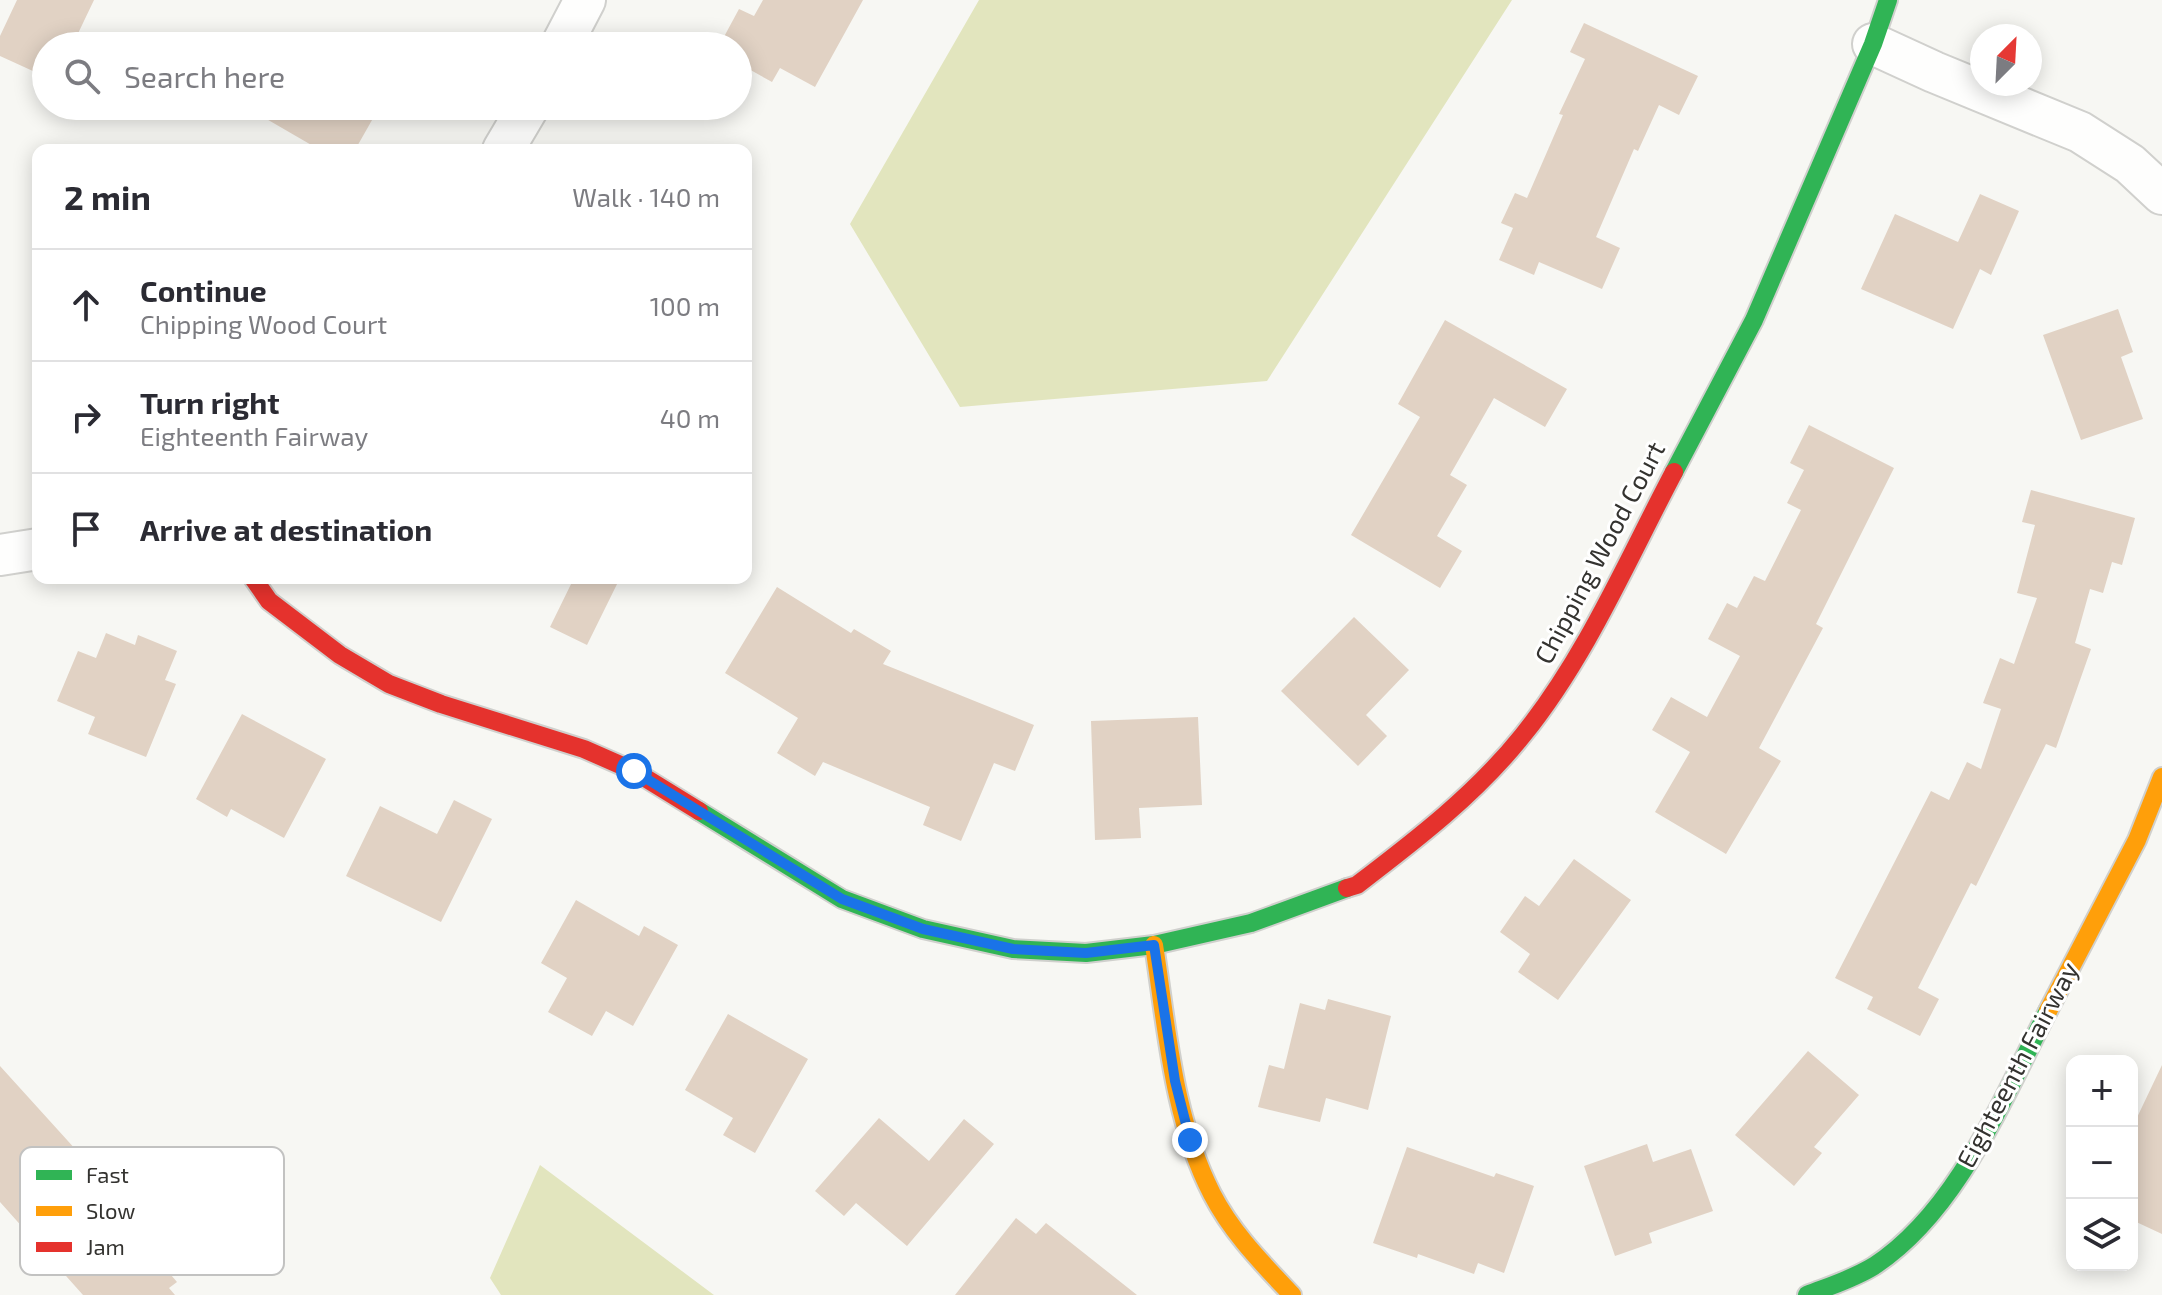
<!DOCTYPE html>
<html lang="en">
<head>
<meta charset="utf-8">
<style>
	body { margin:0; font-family:"Exo 2",sans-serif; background:#f7f7f7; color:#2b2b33 }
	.controls { position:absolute; right:24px; bottom:24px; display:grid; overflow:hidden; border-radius:16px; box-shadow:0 4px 20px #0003 }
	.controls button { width:72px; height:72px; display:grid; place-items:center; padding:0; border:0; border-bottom:2px solid #e1e1e2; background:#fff; color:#2b2b33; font:40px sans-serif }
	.compass { position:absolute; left:1970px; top:24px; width:72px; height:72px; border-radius:50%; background:#fff; box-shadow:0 4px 20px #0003; rotate:24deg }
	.stop { position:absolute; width:24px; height:24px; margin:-18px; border:6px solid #1a73e8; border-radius:50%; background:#fff }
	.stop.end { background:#1a73e8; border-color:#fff; box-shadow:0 2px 8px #0008 }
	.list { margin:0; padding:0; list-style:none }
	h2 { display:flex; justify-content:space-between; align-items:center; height:104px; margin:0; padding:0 32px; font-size:34px }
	h2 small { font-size:26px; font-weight:400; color:#7c7c81 }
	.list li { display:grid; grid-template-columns:52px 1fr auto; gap:24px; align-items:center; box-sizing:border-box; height:112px; padding:0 32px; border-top:2px solid #e1e1e2 }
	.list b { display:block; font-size:30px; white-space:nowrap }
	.list p { margin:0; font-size:26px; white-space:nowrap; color:#7c7c81 }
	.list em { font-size:26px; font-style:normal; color:#7c7c81 }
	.icon { flex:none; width:44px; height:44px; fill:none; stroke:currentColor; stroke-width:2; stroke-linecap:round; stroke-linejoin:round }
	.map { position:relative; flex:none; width:2162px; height:1295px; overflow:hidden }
	.search { position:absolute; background:#fff; box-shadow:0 4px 20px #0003; left:32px; top:32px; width:720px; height:88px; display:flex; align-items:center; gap:20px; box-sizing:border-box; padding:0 28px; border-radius:44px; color:#7c7c81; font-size:30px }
	.panel { position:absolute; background:#fff; box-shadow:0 4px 20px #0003; left:32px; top:144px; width:720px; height:440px; border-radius:16px }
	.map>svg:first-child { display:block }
</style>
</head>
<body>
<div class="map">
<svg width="2162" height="1295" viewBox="0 0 2162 1295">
	<rect width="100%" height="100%" fill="#f7f7f3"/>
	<!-- green -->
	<path fill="#e2e5be" d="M 979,0 L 1512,0 L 1267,381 L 960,407 L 850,224 Z
		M 540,1165 L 714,1295 L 501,1295 L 490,1278 Z"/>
	<!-- building -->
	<path fill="#e1d2c4" d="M 17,0 L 94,0 L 72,46 L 46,46 L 46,77 L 0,56 L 0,36 Z
		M 763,0 L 863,0 L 815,87 L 780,68 L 772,82 L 738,63 L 738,46 L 719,46 L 739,9 L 754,16 Z
		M 1584,23 L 1698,76 L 1679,115 L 1659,105 L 1638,151 L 1634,149 L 1596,237 L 1620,248 L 1602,289 L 1539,262 L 1534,275 L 1499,260 L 1513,228 L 1501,223 L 1515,193 L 1527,198 L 1563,115 L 1559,114 L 1585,59 L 1570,52 Z
		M 244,106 L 380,106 L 355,150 L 320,150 Z
		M 1980,194 L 2019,211 L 1991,275 L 1980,269 L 1953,329 L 1861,289 L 1895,214 L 1958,242 Z
		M 2118,309 L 2133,352 L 2121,357 L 2143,419 L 2081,440 L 2043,335 Z
		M 1445,320 L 1567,389 L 1545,427 L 1494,398 L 1450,475 L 1467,485 L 1437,536 L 1462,551 L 1440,588 L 1351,535 L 1420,417 L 1398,404 Z
		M 1809,425 L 1894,468 L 1816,624 L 1823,628 L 1759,748 L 1781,761 L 1726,854 L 1655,812 L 1690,752 L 1652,730 L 1671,697 L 1707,717 L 1740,656 L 1708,639 L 1727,603 L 1737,608 L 1754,576 L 1765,581 L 1801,510 L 1787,503 L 1804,470 L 1790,463 Z
		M 2031,490 L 2135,518 L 2122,565 L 2112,562 L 2103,593 L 2090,589 L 2075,643 L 2091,649 L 2056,748 L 2046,744 L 1976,886 L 1971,883 L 1918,988 L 1939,999 L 1920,1036 L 1867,1009 L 1873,997 L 1835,978 L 1931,791 L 1949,800 L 1967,762 L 1981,769 L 2001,709 L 1983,703 L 2000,658 L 2014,664 L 2037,598 L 2017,593 L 2035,525 L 2022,522 Z
		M 574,578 L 620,578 L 587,645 L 550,627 Z
		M 777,587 L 851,633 L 854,629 L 891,651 L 883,664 L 1034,725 L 1015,771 L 994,763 L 961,841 L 923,825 L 930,807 L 823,762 L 815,776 L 777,753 L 798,718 L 725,673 Z
		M 1354,617 L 1409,670 L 1366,715 L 1387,736 L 1358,766 L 1281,691 Z
		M 106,633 L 135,645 L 138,635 L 177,651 L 165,680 L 176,684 L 146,757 L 88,734 L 95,717 L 57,701 L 78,651 L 96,658 Z
		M 242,714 L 326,759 L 284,838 L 231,809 L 227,817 L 196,799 Z
		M 1198,717 L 1202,805 L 1139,808 L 1141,838 L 1095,840 L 1091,721 Z
		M 454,800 L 492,819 L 441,922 L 346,876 L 380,806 L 437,834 Z
		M 1574,859 L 1631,900 L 1558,1000 L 1518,972 L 1530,954 L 1500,932 L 1525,896 L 1539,906 Z
		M 576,900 L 639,936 L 644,926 L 678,945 L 633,1026 L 606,1011 L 592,1036 L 548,1012 L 567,978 L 541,963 Z
		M 1328,999 L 1391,1016 L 1368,1110 L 1326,1098 L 1320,1122 L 1258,1107 L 1269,1065 L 1284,1069 L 1300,1003 L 1325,1010 Z
		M 728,1014 L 808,1059 L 755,1153 L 723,1135 L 733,1118 L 685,1090 Z
		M 1808,1051 L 1859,1095 L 1814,1147 L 1822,1153 L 1794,1186 L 1735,1135 Z
		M 2162,1065 L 2162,1234 L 2132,1220 L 2132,1128 Z
		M 0,1066 L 106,1183 L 90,1198 L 147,1262 L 154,1255 L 177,1282 L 169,1288 L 175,1295 L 83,1295 L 0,1202 Z
		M 879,1118 L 929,1161 L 964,1119 L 994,1144 L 907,1246 L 856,1203 L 844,1216 L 815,1191 Z
		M 1647,1144 L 1653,1162 L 1691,1149 L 1713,1211 L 1649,1233 L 1652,1243 L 1615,1256 L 1584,1166 Z
		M 1407,1147 L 1494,1177 L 1496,1173 L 1534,1186 L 1504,1273 L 1478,1263 L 1474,1274 L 1418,1254 L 1417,1258 L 1373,1243 Z
		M 1016,1218 L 1036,1234 L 1046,1223 L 1137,1295 L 955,1295 Z"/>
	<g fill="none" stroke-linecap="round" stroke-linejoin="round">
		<!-- street casing -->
		<g stroke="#d0d0cd" stroke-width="44">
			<path id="street" d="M 1873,44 L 1934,72 L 2080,132 L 2130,164 L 2162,194
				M 561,46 L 585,0
				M 503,150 L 529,106
				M 0,555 L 38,549"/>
		</g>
		<!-- fast casing -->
		<g stroke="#d0d0cd" stroke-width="22">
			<path id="fast" d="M 1674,472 L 1754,320 L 1873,44 L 1888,0
				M 699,811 L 842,899 L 923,929 L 1013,949 L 1086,953 L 1154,945 L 1251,923 L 1347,888
				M 1807,1295 C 1830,1286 1853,1279 1874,1266 C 1958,1211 2003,1097 2048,1011"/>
		</g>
		<!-- slow casing -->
		<g stroke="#d0d0cd" stroke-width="22">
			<path id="slow" d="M 1154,945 C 1167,1029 1173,1118 1212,1194 C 1232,1233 1263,1264 1292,1295
				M 2048,1011 L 2137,840 L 2162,777"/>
		</g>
		<!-- jam casing -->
		<g stroke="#d0d0cd" stroke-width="22">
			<path id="jam" d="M 253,578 L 269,601 L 340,655 L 389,684 L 441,704 L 584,749 L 634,771 L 699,811
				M 1347,888 L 1357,885 C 1416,840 1476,794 1523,735 C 1586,657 1627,561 1674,472"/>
		</g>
		<!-- street -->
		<use href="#street" stroke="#fefefd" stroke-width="40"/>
		<!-- fast -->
		<use href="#fast" stroke="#30b455" stroke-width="18"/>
		<!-- slow -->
		<use href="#slow" stroke="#ff9f0a" stroke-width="18"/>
		<!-- jam -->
		<use href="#jam" stroke="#e5322d" stroke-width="18"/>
	</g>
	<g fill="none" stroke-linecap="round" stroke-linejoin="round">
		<!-- route -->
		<path stroke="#1a73e8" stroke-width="10" d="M 634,771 L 842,899 L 923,929 L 1013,949 L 1086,953 L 1154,945 L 1175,1081 L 1190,1140"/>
	</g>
	<g text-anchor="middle" stroke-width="6" stroke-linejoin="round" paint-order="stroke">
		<!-- street labels -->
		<g font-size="26" fill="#343330" stroke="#fff">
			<text transform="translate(1600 553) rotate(-62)" y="9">Chipping Wood Court</text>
			<text transform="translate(2018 1065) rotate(-62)" y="9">Eighteenth Fairway</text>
		</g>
	</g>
	<!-- legend -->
	<rect x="20" y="1147" width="264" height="128" rx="12" fill="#fff" stroke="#c2c2c1" stroke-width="2"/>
	<rect x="36" y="1170" width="36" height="10" fill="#30b455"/>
	<rect x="36" y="1206" width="36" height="10" fill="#ff9f0a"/>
	<rect x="36" y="1242" width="36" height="10" fill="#e5322d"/>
	<g font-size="22" fill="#343330">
		<text x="86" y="1183">Fast</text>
		<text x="86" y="1219">Slow</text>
		<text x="86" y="1255">Jam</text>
	</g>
</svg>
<div class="controls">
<button>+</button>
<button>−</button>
<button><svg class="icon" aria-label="layers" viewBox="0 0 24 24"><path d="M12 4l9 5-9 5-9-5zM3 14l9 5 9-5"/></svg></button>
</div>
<svg class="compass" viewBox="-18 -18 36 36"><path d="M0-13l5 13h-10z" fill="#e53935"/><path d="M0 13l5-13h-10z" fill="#7c7c81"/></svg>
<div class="stop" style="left:634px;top:771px"></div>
<div class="stop end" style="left:1190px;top:1140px"></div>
<div class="search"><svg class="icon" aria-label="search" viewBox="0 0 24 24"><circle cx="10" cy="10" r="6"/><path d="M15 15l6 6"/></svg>Search here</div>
<section class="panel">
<h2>2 min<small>Walk · 140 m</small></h2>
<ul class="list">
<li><svg class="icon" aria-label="ahead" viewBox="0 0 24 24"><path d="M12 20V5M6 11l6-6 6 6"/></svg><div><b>Continue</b><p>Chipping Wood Court</p></div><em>100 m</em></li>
<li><svg class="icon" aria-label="right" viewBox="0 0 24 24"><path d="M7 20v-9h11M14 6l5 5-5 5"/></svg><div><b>Turn right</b><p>Eighteenth Fairway</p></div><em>40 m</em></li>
<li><svg class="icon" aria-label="arrive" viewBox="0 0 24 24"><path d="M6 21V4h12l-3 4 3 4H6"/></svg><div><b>Arrive at destination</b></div></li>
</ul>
</section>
</div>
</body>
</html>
